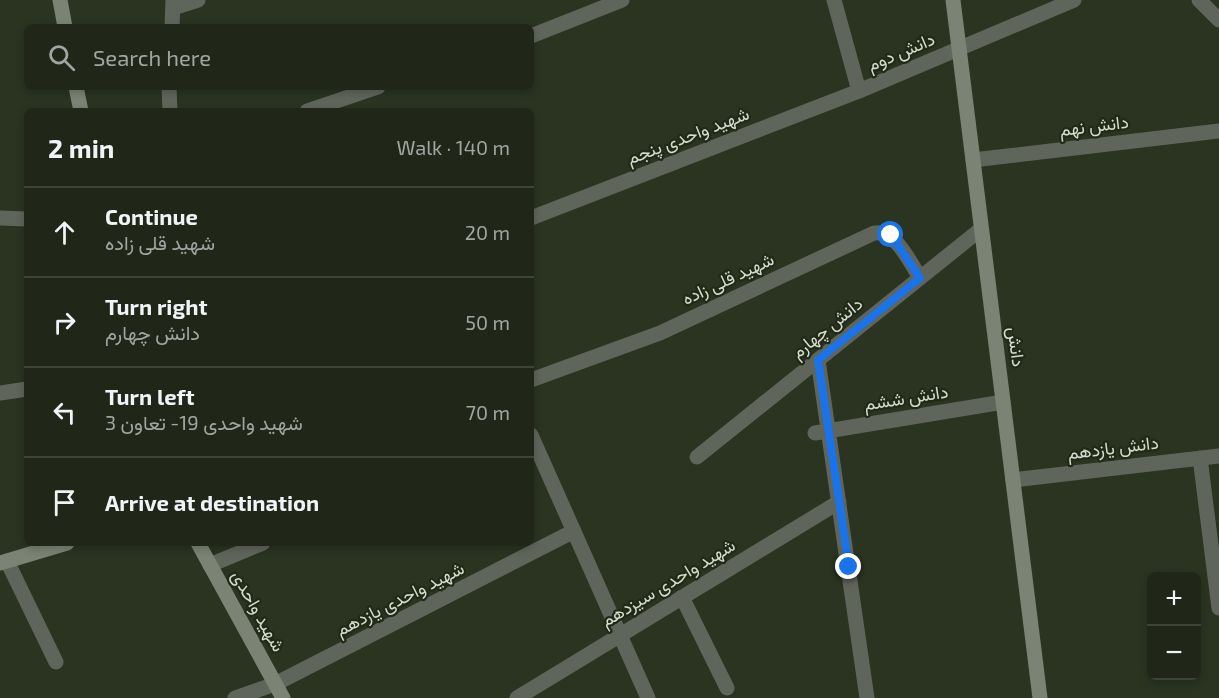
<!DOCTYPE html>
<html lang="en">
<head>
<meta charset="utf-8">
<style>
	body { margin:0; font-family:"Exo 2",Vazirmatn,sans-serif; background:#2d3326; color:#f1f3f6 }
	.controls { position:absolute; right:18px; bottom:18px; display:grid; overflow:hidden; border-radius:9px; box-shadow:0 3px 9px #0003 }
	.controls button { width:54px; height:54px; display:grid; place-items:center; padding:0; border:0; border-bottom:2px solid #3d4438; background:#202719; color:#f1f3f6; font:30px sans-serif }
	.stop { position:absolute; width:18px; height:18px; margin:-14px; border:4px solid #1a73e8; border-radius:50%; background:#fff }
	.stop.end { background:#1a73e8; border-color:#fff; box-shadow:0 2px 6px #0008 }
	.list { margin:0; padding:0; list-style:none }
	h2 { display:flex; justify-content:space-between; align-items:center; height:78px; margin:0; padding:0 24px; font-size:26px }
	h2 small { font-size:20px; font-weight:400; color:#a2a5a2 }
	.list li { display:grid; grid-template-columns:39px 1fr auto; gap:18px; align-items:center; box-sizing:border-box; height:90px; padding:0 24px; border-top:2px solid #3d4438 }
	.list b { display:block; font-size:22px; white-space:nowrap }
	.list p { margin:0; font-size:20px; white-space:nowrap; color:#a2a5a2 }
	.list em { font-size:20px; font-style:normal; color:#a2a5a2 }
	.icon { flex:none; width:33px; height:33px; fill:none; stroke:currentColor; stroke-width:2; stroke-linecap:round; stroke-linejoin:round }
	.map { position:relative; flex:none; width:1219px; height:698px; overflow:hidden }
	.search { position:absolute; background:#202719; box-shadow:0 3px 9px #0003; left:24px; top:24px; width:510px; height:66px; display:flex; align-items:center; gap:15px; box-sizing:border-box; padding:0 21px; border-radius:9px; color:#a2a5a2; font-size:22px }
	.panel { position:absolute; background:#202719; box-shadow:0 3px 9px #0003; left:24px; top:108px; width:510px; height:438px; border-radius:9px }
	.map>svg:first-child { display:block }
</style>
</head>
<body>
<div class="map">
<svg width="1219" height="698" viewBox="0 0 1219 698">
	<rect width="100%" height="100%" fill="#2a3421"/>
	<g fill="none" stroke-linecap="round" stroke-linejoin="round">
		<!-- street -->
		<path stroke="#60655c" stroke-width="15" d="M 834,0 L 859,91
			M 1199,0 L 1219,20
			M 173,8 L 198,0
			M 172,27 L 173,0
			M 531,36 L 622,0
			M 169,87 L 170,111
			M 307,111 L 378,87
			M 973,160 L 1219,131
			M 0,218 L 27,219
			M 531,218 L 859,91 L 1074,0
			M 818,360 L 867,698
			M 531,380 L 660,333 L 874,233 C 895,229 910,262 920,278
			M 0,393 L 27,389
			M 815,433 L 1003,402
			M 531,435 L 648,698
			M 697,457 L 981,229
			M 1200,458 L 1219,608
			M 1013,480 L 1219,456
			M 7,561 L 56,662
			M 210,565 L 263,543
			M 682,597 L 727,688
			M 235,698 L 275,684 L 574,531
			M 517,698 L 839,502"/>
		<!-- secondary -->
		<path stroke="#7b8374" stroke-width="15" d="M 60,0 L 65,27
			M 953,0 L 1040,698
			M 76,87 L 81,111
			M 198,543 L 283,698
			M 0,563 L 67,543"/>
	</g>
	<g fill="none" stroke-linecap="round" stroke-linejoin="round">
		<!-- route -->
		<path stroke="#1a73e8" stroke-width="8" d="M 849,567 L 818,360 L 920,278 L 891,235"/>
	</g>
	<g text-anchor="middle" stroke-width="4.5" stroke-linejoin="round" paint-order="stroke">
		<!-- street labels -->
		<g font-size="18" fill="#d5dbcf" stroke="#202a17">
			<text transform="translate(901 52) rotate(-23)" y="6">دانش دوم</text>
			<text transform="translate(1094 126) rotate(-7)" y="6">دانش نهم</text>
			<text transform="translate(688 136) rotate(-21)" y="6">شهید واحدی پنجم</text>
			<text transform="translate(728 279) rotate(-25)" y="6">شهید قلی زاده</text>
			<text transform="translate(827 328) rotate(-39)" y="6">دانش چهارم</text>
			<text transform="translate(1016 347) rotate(83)" y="6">دانش</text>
			<text transform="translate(906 398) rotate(-9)" y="6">دانش ششم</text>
			<text transform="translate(1113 448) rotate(-7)" y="6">دانش یازدهم</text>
			<text transform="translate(668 583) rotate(-31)" y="6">شهید واحدی سیزدهم</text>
			<text transform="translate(400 599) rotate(-27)" y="6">شهید واحدی یازدهم</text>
			<text transform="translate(258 611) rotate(61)" y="6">شهید واحدی</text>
		</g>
	</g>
</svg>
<div class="controls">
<button>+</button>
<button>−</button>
</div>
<div class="stop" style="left:891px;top:235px"></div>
<div class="stop end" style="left:849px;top:567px"></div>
<div class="search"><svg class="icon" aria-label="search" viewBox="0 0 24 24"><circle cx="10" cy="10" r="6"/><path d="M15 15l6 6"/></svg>Search here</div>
<section class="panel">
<h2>2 min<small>Walk · 140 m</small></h2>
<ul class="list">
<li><svg class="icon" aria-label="ahead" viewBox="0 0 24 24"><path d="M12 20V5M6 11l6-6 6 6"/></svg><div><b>Continue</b><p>شهید قلی زاده</p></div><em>20 m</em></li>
<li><svg class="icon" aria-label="right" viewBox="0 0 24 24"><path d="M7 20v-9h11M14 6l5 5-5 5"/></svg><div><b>Turn right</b><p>دانش چهارم</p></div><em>50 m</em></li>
<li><svg class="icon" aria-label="left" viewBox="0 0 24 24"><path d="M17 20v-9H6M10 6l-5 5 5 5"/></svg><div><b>Turn left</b><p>شهید واحدی 19- تعاون 3</p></div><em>70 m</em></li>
<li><svg class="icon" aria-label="arrive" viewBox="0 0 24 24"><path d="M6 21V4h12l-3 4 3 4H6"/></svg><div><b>Arrive at destination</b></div></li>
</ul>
</section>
</div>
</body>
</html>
